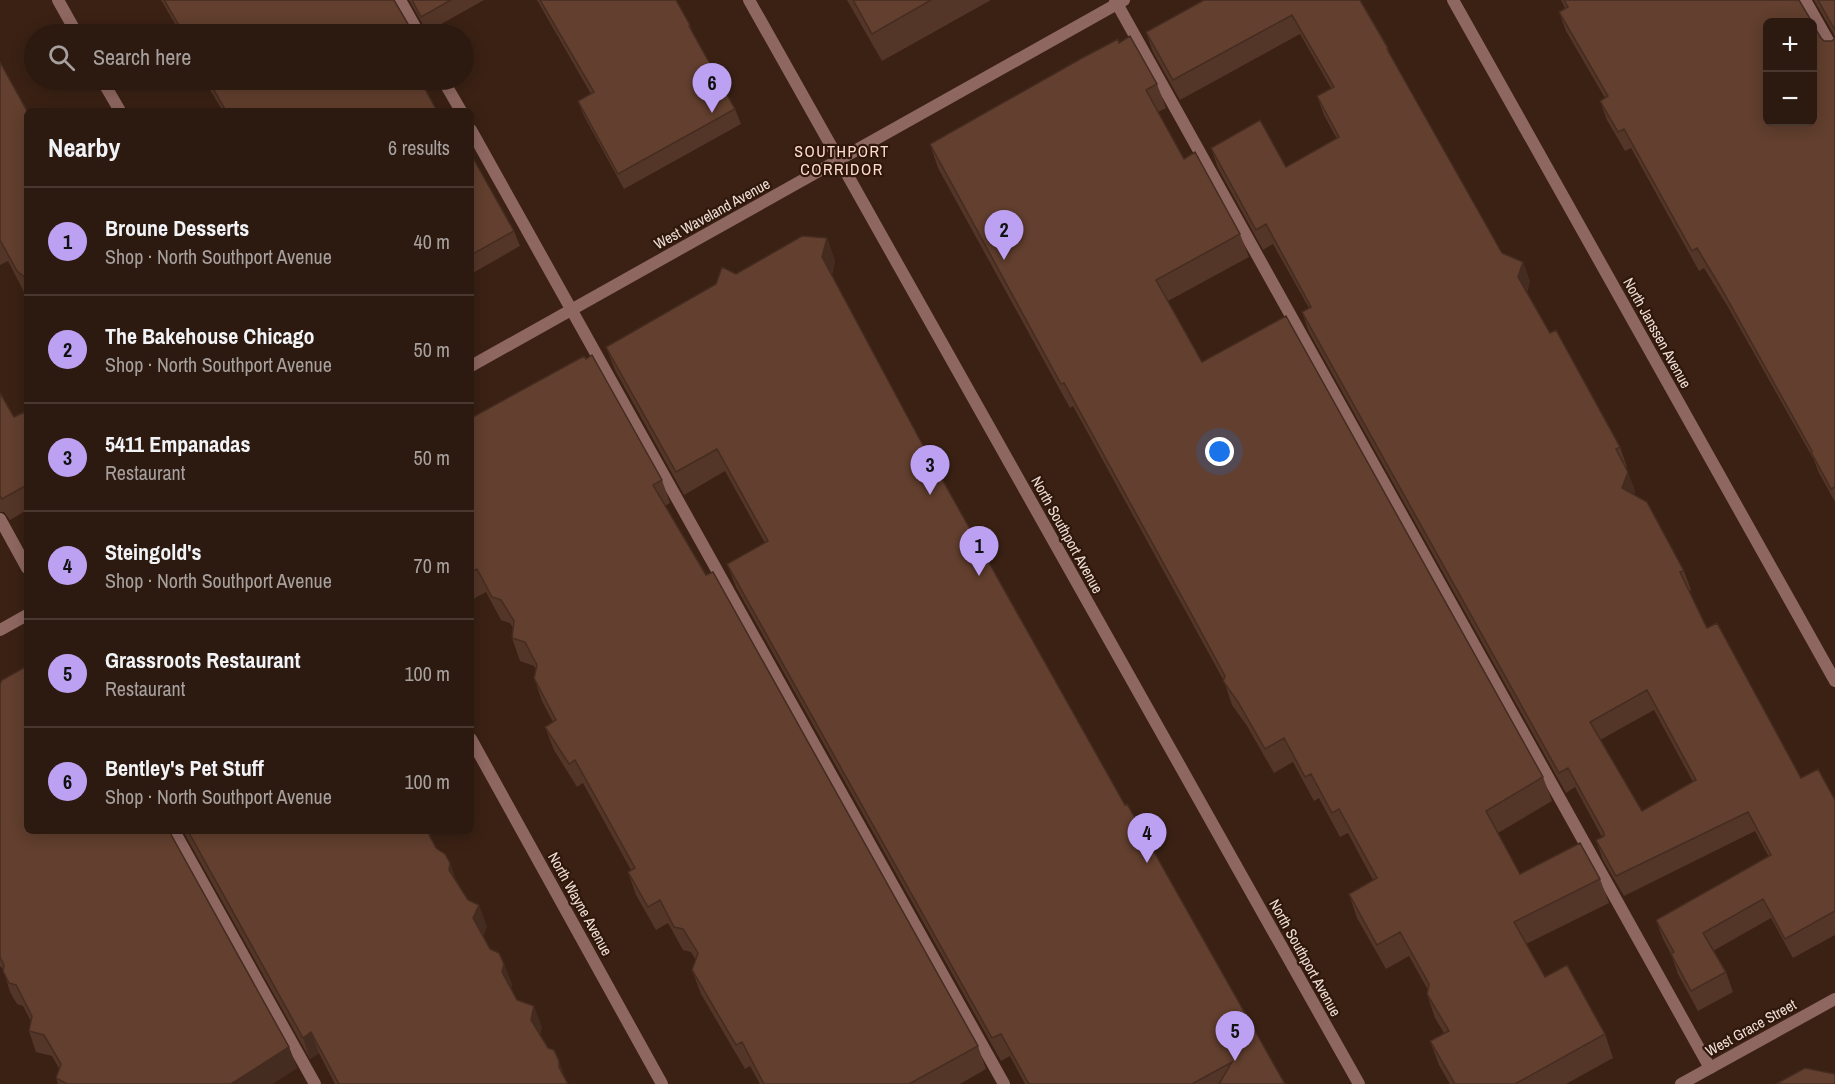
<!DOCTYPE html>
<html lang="en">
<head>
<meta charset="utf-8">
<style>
	body { margin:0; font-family:"Archivo Narrow",sans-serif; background:#342218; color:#f1f3f6 }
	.controls { position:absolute; right:18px; top:18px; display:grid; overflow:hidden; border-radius:9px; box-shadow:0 3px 15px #0003 }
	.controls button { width:54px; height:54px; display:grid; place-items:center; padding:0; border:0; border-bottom:2px solid #48382f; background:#2c190f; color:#f1f3f6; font:30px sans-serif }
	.you { position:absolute; left:1220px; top:452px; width:21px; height:21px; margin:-15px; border:4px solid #fff; border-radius:50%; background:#1a73e8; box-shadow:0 0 0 9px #1a73e833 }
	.badge { display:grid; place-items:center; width:39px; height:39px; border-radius:50%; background:#bca0f2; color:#111; font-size:20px; font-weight:700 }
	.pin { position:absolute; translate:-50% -50px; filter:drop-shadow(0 2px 3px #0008) }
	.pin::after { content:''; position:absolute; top:32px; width:21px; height:18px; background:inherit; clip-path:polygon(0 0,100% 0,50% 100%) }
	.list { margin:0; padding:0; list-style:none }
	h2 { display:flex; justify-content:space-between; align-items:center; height:78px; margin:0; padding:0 24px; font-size:26px }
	h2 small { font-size:20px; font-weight:400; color:#a6a09e }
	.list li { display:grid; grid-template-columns:39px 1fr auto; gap:18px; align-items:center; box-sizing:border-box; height:108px; padding:0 24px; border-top:2px solid #48382f }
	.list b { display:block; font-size:22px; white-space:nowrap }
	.list p { margin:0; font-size:20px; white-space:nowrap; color:#a6a09e }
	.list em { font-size:20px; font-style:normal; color:#a6a09e }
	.icon { flex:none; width:33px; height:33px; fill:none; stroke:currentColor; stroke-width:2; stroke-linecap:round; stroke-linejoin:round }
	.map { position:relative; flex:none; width:1835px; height:1084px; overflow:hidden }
	.search { position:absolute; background:#2c190f; box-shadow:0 3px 15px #0003; left:24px; top:24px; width:450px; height:66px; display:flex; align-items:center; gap:15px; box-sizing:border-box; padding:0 21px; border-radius:33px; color:#a6a09e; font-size:22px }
	.panel { position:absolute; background:#2c190f; box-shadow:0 3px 15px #0003; left:24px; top:108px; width:450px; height:726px; border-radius:9px }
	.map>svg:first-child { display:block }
</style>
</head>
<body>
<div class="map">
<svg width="1835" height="1084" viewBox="0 0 1835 1084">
	<rect width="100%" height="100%" fill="#3a2114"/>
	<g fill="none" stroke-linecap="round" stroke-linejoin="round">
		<!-- service -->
		<path stroke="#8f6761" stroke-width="12" d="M 400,0 L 419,34
			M 1115,0 L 1710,1068
			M 1805,0 L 1835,53
			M 443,80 L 461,111
			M 471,130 L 1004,1084
			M 0,519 L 27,568
			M 174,831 L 315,1084"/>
		<!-- minor -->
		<path stroke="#8f6761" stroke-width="12" d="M 58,0 L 77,34
			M 1453,0 L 1835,681
			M 102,80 L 120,111
			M 471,366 L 1124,0
			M 0,630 L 27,615
			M 471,739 L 662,1084
			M 1681,1084 L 1835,999"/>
		<!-- tertiary -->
		<path stroke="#8f6761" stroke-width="12" d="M 749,0 L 1359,1084"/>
	</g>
	<!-- wall -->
	<path fill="#543628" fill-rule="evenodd" d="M 161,0 L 394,0 L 408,24 L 411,34 L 181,34 Z
		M 409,0 L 484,0 L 427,32 Z
		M 537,0 L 676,0 L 690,25 L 694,36 L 735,109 L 741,124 L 624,189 L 584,116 L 578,101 L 591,94 Z
		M 847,0 L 991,0 L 882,61 Z
		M 1360,0 L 1388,48 L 1392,59 L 1502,253 L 1523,262 L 1530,282 L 1527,292 L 1550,333 L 1620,447 L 1627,467 L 1626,467 L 1635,491 L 1634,495 L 1684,571 L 1691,590 L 1689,591 L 1707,628 L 1801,778 L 1835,800 L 1835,935 L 1793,958 L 1771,918 L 1713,951 L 1726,972 L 1733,992 L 1698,1011 L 1678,974 L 1671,954 L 1663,939 L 1656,920 L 1769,857 L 1755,831 L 1624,896 L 1603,860 L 1596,840 L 1602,837 L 1575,787 L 1566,793 L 1309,332 L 1302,312 L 1309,308 L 1273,244 L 1263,250 L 1218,168 L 1211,148 L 1286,167 L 1337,139 L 1324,115 L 1317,96 L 1331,88 L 1300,34 L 1180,100 L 1153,52 L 1146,32 ZM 1654,710 L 1693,782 L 1642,811 L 1600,740 Z
		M 1561,0 L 1799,0 L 1821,38 L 1824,41 L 1832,41 L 1835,38 L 1835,502 L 1818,471 L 1814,460 L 1728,307 L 1704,268 L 1699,271 L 1631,148 L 1625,151 L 1607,120 L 1600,101 L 1605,98 L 1566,31 L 1559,12 L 1565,8 Z
		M 1814,0 L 1835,0 L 1835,36 Z
		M 1119,43 L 1157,84 L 1166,108 L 1158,112 L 1184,159 L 1240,234 L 1249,257 L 1168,301 L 1202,362 L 1543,777 L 1552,801 L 1498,833 L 1520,874 L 1600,879 L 1609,903 L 1526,944 L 1545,977 L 1605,1034 L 1613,1058 L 1566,1084 L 1450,1084 L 1439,1065 L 1430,1041 L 1444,1033 L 1435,1018 L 1427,994 L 1428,990 L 1409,956 L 1386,969 L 1357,918 L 1349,894 L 1373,880 L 1348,833 L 1340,837 L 1319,798 L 1314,801 L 1293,762 L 1274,773 L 1247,726 L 1232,705 L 1224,681 L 1202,641 L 1073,406 L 1070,408 L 938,168 L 930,144 Z
		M 0,62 L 27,111 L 27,294 L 24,292 L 8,261 L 0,265 Z
		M 204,80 L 426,80 L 428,84 L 424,86 L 437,111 L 223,111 Z
		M 471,159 L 514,231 L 520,246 L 471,274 Z
		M 827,238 L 835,261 L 832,275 L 919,438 L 1125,805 L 1285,1084 L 1025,1084 L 1010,1056 L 1001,1061 L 736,587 L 727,564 L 765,543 L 725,471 L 684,495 L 615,370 L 606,347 L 736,274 Z
		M 0,393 L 14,417 L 27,415 L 27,510 L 10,520 L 4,512 L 0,512 Z
		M 471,418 L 662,480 L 670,503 L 665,506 L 978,1046 L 986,1069 L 960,1084 L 760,1084 L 750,1066 L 745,1069 L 701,994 L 692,970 L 696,960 L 691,952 L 683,950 L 668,923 L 656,930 L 636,895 L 628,872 L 631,870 L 583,783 L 577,787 L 554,750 L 545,727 L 553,722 L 542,701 L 534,678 L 536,669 L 534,666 L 520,661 L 512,638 L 513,628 L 510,623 L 501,620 L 486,592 L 471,600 Z
		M 0,684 L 289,1047 L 297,1068 L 272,1084 L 58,1084 L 56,1078 L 60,1070 L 52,1056 L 36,1052 L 29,1031 L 31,1021 L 23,1006 L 17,1004 L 10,992 L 3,969 L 0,966 Z
		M 183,831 L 431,831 L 430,837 L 436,848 L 450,863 L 456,881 L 468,900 L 487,926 L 483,936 L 490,949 L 504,964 L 512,985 L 511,989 L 517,1000 L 542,1027 L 540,1035 L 568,1084 L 335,1084 L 319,1053 L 310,1059 Z"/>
	<!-- shaded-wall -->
	<path fill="#452c20" d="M 827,238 L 835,261 L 830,280 L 822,257 Z
		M 1523,262 L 1530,282 L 1525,296 L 1518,277 Z
		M 1628,472 L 1635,491 L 1630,507 L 1622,488 Z
		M 450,863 L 457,885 L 449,870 Z
		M 479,905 L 487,926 L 481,939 L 473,918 Z
		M 504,964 L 512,985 L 510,993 L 502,972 Z
		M 534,1006 L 542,1027 L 538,1041 L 531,1020 Z
		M 311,1032 L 319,1053 L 310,1059 L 303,1038 Z
		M 289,1047 L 297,1068 L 272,1084 L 231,1084 Z
		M 559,1061 L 567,1082 L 559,1067 Z"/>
	<!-- building -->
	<path fill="#623f2e" stroke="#452c20" stroke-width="1.5" fill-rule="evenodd" d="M 164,0 L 394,0 L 408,24 L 400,28 L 404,34 L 184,34 Z
		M 412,0 L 451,0 L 421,17 Z
		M 540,0 L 676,0 L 690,25 L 689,26 L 735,109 L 618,174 L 578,101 L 594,92 Z
		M 853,0 L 931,0 L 872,34 Z
		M 1204,0 L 1360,0 L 1388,48 L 1387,49 L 1502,253 L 1523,262 L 1518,277 L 1550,333 L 1556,330 L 1620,447 L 1616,449 L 1628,472 L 1622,488 L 1647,502 L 1684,571 L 1680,572 L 1707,628 L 1717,623 L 1801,778 L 1818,769 L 1835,800 L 1835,911 L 1785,939 L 1763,899 L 1703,933 L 1726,972 L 1691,991 L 1671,954 L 1674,952 L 1656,920 L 1771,855 L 1748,812 L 1616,876 L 1596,840 L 1604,836 L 1604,833 L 1568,768 L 1559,773 L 1302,312 L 1311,307 L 1266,224 L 1256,230 L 1211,148 L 1260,120 L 1286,167 L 1339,137 L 1317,96 L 1334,87 L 1292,15 L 1173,80 L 1146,32 ZM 1647,690 L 1696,780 L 1642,811 L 1590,722 Z
		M 1564,0 L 1799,0 L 1812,22 L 1767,22 L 1767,122 L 1812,122 L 1812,23 L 1821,38 L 1824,41 L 1832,41 L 1835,38 L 1835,487 L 1831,489 L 1811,452 L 1812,451 L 1721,288 L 1697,248 L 1692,251 L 1624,129 L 1618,132 L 1600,101 L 1608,96 L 1559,12 L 1568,7 Z
		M 1818,0 L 1835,0 L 1835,30 Z
		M 1130,36 L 1157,84 L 1146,90 L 1184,159 L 1195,152 L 1240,234 L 1156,280 L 1202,362 L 1286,316 L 1543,777 L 1486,811 L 1520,874 L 1580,843 L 1600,879 L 1514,922 L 1545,977 L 1567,965 L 1605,1034 L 1515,1084 L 1455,1084 L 1430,1041 L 1449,1031 L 1427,994 L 1429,984 L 1400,932 L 1377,945 L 1349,894 L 1377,878 L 1339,809 L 1332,813 L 1311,774 L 1305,777 L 1284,738 L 1265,749 L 1238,702 L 1223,681 L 1225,676 L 1193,617 L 1064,383 L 1061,384 L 930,144 L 1082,58 L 1118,39 L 1119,43 Z
		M 0,62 L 27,111 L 27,279 L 17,271 L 0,240 Z
		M 208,80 L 420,80 L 437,111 L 226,111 Z
		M 473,158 L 514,231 L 471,255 L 471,159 Z
		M 802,236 L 827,238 L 822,257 L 919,438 L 1125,805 L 1127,804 L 1285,1084 L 1219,1084 L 1232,1062 L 1192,1084 L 1029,1084 L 1001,1034 L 992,1038 L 727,564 L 768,541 L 717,449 L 676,472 L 606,347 L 716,284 L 722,267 L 736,274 Z
		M 592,355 L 662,480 L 653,485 L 706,575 L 713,572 L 978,1046 L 909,1084 L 764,1084 L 742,1042 L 736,1045 L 692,970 L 698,953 L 683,929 L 674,927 L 660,900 L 648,907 L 628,872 L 635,868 L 575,760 L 569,764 L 545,727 L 556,720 L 534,678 L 537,665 L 525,642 L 512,638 L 514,621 L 501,600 L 492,597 L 477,569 L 471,572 L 471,418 L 584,356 L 586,359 Z
		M 0,393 L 14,417 L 24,412 L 26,415 L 27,415 L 27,485 L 2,499 L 0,496 Z
		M 27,666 L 27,831 L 169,831 L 289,1047 L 231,1084 L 67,1084 L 56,1078 L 61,1064 L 44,1035 L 29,1031 L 32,1016 L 16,985 L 9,983 L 3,971 L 4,965 L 0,957 L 0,684 L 2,680 Z
		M 188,831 L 427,831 L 436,848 L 445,854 L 450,863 L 449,870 L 468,900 L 479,905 L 473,918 L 490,949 L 499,953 L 504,964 L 502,972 L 517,1000 L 534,1006 L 531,1020 L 548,1048 L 554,1050 L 559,1061 L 559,1067 L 568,1084 L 339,1084 L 311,1032 L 303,1038 Z
		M 1805,1068 L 1835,1074 L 1835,1084 L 1776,1084 Z"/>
	<g text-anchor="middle" stroke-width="4.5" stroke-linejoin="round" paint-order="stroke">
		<!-- street labels -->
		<g font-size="15" fill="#efded6" stroke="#2f170b">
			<text transform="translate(712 214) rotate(-29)" y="5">West Waveland Avenue</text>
			<text transform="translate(1657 333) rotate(61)" y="5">North Janssen Avenue</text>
			<text transform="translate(1067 535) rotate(61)" y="5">North Southport Avenue</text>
			<text transform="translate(580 904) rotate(61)" y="5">North Wayne Avenue</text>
			<text transform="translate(1305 958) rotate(61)" y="5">North Southport Avenue</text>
			<text transform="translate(1751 1028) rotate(-29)" y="5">West Grace Street</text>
		</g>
		<!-- neighbourhood labels -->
		<g font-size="16" letter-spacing="1.5" fill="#fedbcb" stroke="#2f170b">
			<text x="842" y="157">SOUTHPORT<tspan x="842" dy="18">CORRIDOR</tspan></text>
		</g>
	</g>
</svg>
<div class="controls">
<button>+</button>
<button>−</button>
</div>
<div class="you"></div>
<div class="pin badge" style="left:979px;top:576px">1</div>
<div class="pin badge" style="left:1004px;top:260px">2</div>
<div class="pin badge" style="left:930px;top:495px">3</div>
<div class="pin badge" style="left:1147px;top:863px">4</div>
<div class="pin badge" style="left:1235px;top:1061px">5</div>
<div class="pin badge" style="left:712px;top:113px">6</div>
<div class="search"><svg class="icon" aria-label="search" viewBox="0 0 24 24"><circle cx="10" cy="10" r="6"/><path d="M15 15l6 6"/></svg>Search here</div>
<section class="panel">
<h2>Nearby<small>6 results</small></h2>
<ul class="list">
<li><span class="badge">1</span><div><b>Broune Desserts</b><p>Shop · North Southport Avenue</p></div><em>40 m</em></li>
<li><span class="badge">2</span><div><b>The Bakehouse Chicago</b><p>Shop · North Southport Avenue</p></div><em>50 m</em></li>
<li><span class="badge">3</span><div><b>5411 Empanadas</b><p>Restaurant</p></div><em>50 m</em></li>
<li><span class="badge">4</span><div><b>Steingold's</b><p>Shop · North Southport Avenue</p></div><em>70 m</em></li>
<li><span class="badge">5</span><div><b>Grassroots Restaurant</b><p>Restaurant</p></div><em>100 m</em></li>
<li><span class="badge">6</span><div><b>Bentley's Pet Stuff</b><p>Shop · North Southport Avenue</p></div><em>100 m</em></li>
</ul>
</section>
</div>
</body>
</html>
